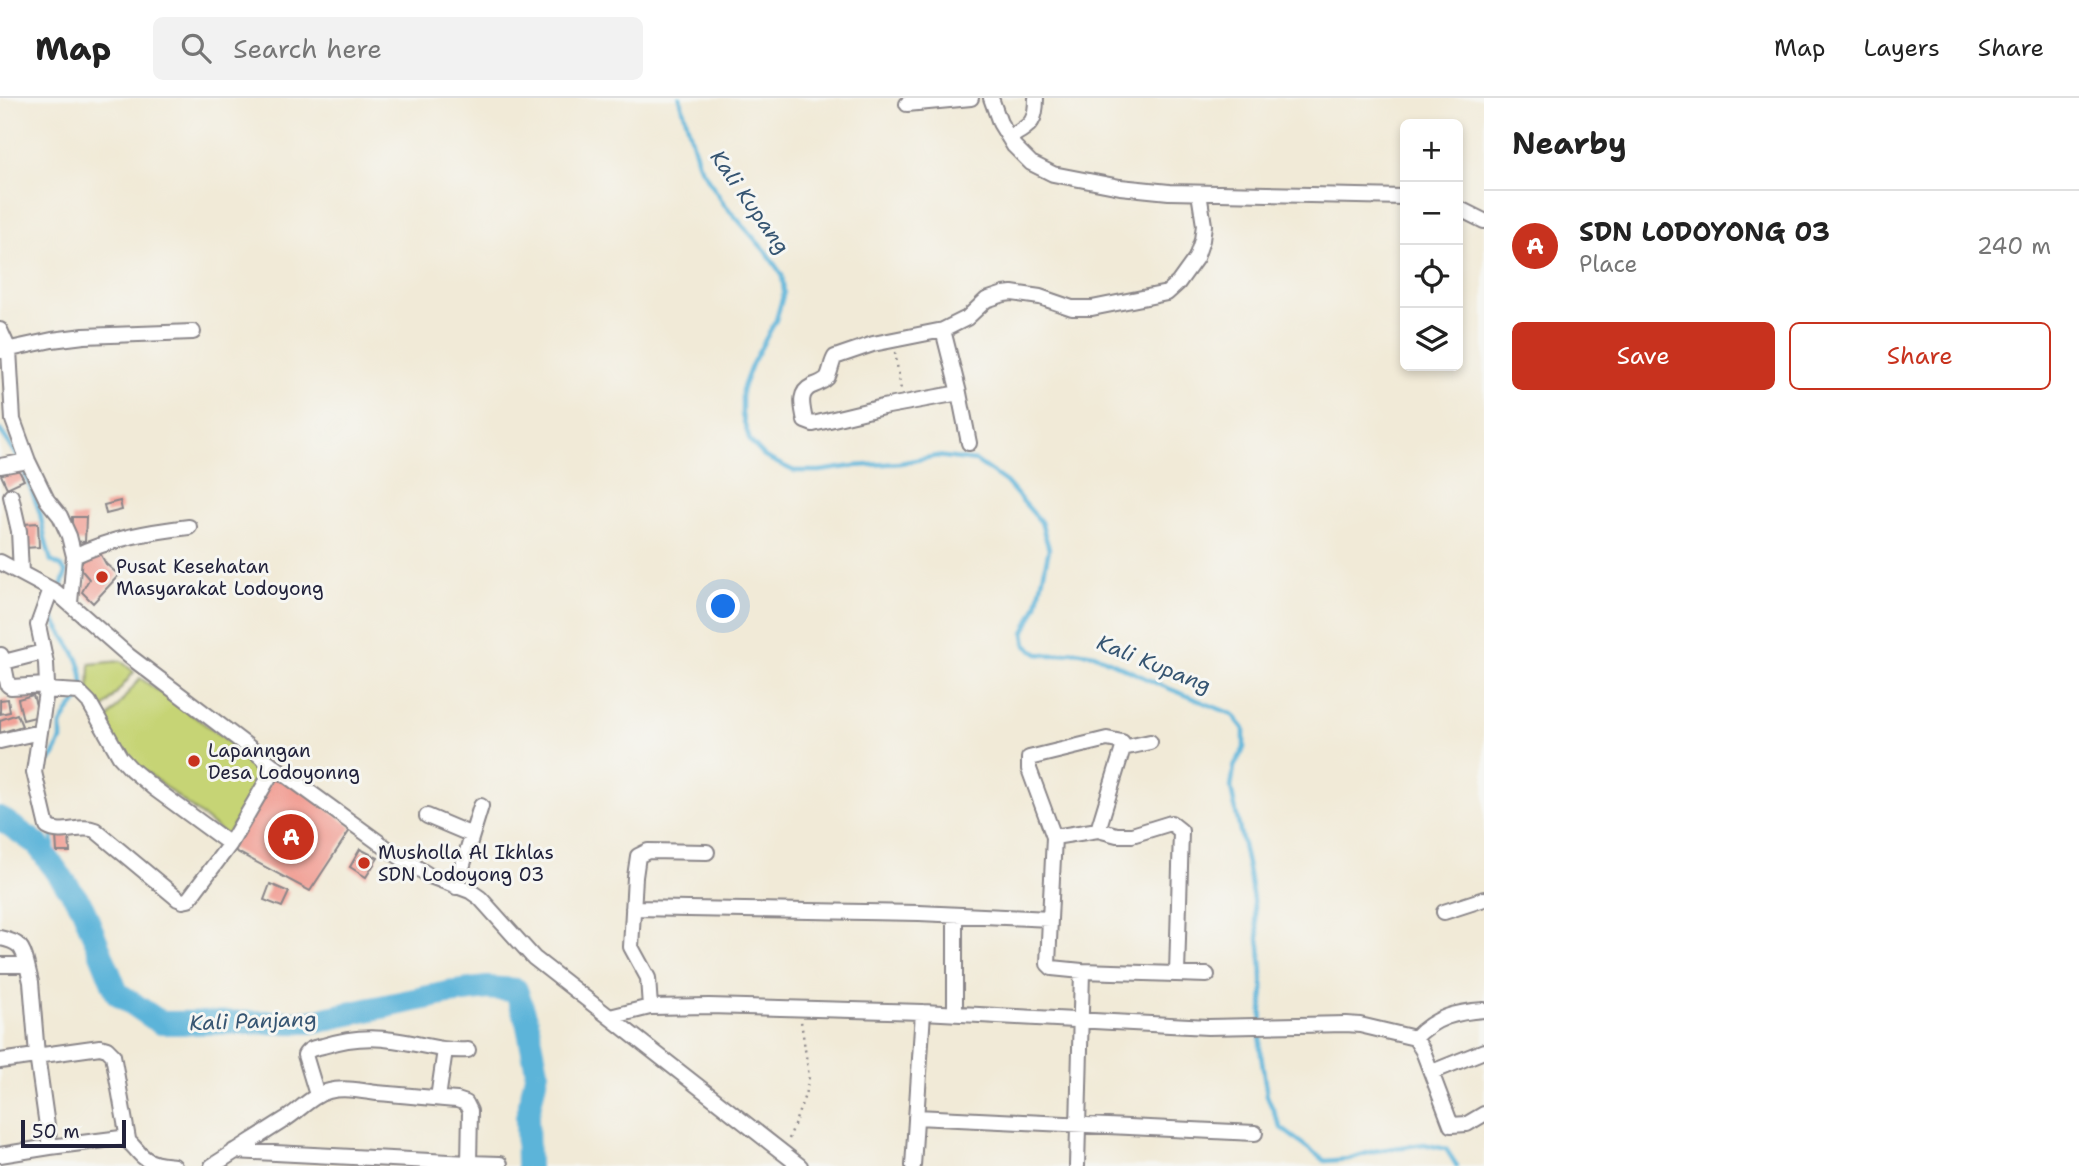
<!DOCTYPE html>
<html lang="en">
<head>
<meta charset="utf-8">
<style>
	body { margin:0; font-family:"Shantell Sans",sans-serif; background:#f2f2f2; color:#222 }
	.controls { position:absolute; right:21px; top:21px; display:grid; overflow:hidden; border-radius:10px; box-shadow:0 4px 10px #0003 }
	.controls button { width:63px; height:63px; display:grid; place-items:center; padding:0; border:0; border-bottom:2px solid #e0e0e0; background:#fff; color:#222; font:35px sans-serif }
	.scale { position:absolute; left:21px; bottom:18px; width:105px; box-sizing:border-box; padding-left:7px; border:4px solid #22223b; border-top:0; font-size:19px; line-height:24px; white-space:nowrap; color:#22223b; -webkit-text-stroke:5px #f6f6f2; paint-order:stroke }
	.you { position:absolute; left:724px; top:509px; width:24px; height:24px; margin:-18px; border:5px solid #fff; border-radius:50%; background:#1a73e8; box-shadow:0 0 0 10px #1a73e833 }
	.badge { display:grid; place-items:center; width:46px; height:46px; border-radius:50%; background:#c8321e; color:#fff; font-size:23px; font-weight:700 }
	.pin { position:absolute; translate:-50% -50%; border:4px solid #fff; box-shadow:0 2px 7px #0006 }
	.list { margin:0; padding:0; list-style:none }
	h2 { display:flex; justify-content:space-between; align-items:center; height:91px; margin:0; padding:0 28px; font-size:30px }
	h2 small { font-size:23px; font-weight:400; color:#767676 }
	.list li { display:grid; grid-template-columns:46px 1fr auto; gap:21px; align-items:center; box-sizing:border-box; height:112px; padding:0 28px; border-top:2px solid #e0e0e0 }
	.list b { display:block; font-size:26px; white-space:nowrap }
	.list p { margin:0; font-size:23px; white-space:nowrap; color:#767676 }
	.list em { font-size:23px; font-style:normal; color:#767676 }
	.actions { display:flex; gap:14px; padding:21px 28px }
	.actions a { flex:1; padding:16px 0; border:2px solid #c8321e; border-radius:10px; text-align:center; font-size:24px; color:#c8321e }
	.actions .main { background:#c8321e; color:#fff }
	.icon { flex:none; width:38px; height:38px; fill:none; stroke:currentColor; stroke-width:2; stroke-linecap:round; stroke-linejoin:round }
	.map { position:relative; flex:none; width:1484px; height:1068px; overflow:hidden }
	header { display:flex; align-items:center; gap:42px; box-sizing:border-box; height:98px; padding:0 35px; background:#fff; border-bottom:2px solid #e0e0e0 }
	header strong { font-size:33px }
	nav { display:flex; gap:38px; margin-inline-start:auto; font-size:24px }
	.search { width:490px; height:63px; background:#f2f2f2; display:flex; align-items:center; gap:18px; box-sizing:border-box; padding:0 24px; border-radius:10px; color:#767676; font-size:26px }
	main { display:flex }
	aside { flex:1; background:#fff }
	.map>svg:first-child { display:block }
</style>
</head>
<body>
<header>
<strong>Map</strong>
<div class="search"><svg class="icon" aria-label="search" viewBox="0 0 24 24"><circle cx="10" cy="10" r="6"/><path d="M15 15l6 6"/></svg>Search here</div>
<nav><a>Map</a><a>Layers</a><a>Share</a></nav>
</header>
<main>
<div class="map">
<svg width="1484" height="1068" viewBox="0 0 1484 1068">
	<rect width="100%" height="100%" fill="#f6f6f2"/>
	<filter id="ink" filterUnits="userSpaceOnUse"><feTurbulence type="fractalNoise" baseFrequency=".0143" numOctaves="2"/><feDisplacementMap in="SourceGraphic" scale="14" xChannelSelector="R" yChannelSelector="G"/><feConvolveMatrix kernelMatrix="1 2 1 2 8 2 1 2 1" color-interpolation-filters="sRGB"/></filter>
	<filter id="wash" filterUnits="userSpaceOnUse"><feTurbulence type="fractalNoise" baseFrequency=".00686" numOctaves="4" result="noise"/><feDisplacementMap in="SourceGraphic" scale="28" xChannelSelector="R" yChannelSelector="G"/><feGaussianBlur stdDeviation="1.57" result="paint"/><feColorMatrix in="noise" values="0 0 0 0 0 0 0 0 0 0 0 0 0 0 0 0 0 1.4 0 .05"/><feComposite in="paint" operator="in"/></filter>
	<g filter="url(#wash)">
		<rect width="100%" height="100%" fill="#f1ead7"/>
		<!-- green -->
		<path fill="#c6d475" stroke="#747b58" stroke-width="2" d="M 121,563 L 134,574 L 100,615 L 89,596 L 90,566 Z
			M 140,580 L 265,669 L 227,738 L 125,657 L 104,626 Z"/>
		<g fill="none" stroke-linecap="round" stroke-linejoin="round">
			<!-- stream -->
			<path stroke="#5bb4d9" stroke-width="4.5" d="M 680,0 L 699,67 L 724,106 L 766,154 L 782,177 L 784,194 L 776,222 L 752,266 L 742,292 L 742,317 L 750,343 L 765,359 L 794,373 L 820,373 L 854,368 L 900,365 L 937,358 L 976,363 L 1006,384 L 1041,424 L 1049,451 L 1037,507 L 1024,535 L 1026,547 L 1038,556 L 1053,557 L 1075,553 L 1094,556 L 1158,586 L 1232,616 L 1244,631 L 1244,650 L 1234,669 L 1231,690 L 1249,776 L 1260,848 L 1263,890 L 1260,950 L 1267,998 L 1281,1030 L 1325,1063 L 1348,1061 L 1374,1053 L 1424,1046 L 1446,1051 L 1457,1068
				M 0,332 L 19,360
				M 22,368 L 40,415 L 45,441 L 51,463 L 61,468 L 66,475 L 51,516 C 66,548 85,556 83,596 L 68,614 L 61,627 L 61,642 L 52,661 L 40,669
				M 49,763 L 53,752 L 52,735"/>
			<!-- river -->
			<path stroke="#5bb4d9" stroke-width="24" d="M 0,720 L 37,746 L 82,808 L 117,895 L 161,925 L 310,924 L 448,895 L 487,890 L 516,892 L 527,923 L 537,973 L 527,1020 L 528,1068"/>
		</g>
		<g id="blocks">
			<!-- building -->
			<path fill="#f19c92" d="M 17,369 L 24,382 L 7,390 L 1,377 Z
				M 120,403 L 122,412 L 106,416 L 104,407 Z
				M 72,419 L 86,419 L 85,444 L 72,443 Z
				M 38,425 L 39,449 L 25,450 L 24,426 Z
				M 94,452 L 101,457 L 106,466 L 119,477 L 93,505 L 82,494 L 89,481 L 78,468 Z
				M 33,597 L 39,618 L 23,622 L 18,601 Z
				M 8,601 L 10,614 L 0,616 L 0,602 Z
				M 17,616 L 22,628 L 0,635 L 0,622 Z
				M 276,673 L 352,729 L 310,793 L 230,750 Z
				M 56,737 L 69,737 L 70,754 L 57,754 Z
				M 360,751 L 378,760 L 366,779 L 350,769 Z
				M 270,786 L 289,794 L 282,809 L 264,802 Z"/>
		</g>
	</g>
	<g filter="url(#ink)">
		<use href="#blocks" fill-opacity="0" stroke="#8a8689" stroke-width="2"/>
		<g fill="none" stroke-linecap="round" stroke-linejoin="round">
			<!-- minor casing -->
			<g stroke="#8a8689" stroke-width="18">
				<path id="minor" d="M 991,0 L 1000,25 L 1014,48 L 1031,65 L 1053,76 L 1120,89 L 1169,94 L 1405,99
					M 907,6 L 971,0
					M 1009,40 C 1030,27 1036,26 1036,0
					M 1458,110 L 1484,123
					M 0,232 L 9,252 L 13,322 L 28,363 L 47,402 L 60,418 L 69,438 L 74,458 L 70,505
					M 943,232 L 959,295 L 883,309 L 813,326 L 805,323 C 803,310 797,295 812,288 C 817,286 823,284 827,280 C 831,274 831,265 835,259 L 873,246 L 943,232 L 967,220 L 986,202 L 1004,196 L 1012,195 L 1040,199 L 1072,210 L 1092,210 L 1167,195 L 1178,185 L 1196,160 L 1202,142 L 1204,127 L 1199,95
					M 1,253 L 52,242 L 84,238 L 193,234
					M 959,295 L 969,345
					M 0,368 L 28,363
					M 11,398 L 19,433 L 21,475
					M 74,458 C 113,440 147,434 189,429
					M 0,464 L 56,494 L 129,558 L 275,669 L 392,754 L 430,778 L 470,793 L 480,800 L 534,860 L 800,1068
					M 51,491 L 38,527 L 46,565 L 47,587 L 34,674 L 47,729 C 62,738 80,726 95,732 L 178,801 L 183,803 L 188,802 L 230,746 L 275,669
					M 1,557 L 3,563 L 8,563 L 43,554
					M 3,563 L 8,587 L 11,589 L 47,587
					M 46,592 L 79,594 L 89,604 L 120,659 L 131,671 L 155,691 L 230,746
					M 0,643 L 40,634
					M 1123,650 L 1150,644
					M 427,718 L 472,737
					M 1054,739 L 1029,671 L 1029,660 L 1107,641 L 1122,644 L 1123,650 L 1098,732
					M 456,789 L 481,708
					M 633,810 L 919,815 L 1050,821 L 1048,866 L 1052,870 L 1082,873 L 1207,877
					M 1444,814 L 1484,801
					M 1050,821 L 1054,739 L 1098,732 L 1117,737 L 1132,737 L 1171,725 L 1181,733 L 1177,876
					M 0,840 C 20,844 23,849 27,867
					M 0,867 L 27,867 L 31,884 L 37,957 L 50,1049 L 0,1057
					M 650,909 L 709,908 L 923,914 L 1208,929 L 1346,926 L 1360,927 L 1415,940 L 1423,953 L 1451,1027 L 1467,1026 L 1484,1016
					M 955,915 L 955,817
					M 610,919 L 650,909 L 648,880 L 631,849 L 635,779 L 638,758 L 648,753 L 707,754
					M 1415,940 C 1435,919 1456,914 1484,912
					M 0,963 L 100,949 L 107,951 L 113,957 L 128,1041
					M 1432,974 L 1484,953
					M 317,997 L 305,957 C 309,950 315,950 323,948 C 345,941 369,938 393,942 C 418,945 442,954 468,952
					M 438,1000 L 445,952
					M 916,1019 L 1255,1035
					M 50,1049 L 121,1040 C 133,1043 136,1055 146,1061 C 154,1067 165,1067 174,1068
					M 469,1065 L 500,1066
					M 212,1068 C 236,1053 260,1037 284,1022 C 299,1013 312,997 329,993 C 344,989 362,993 377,995 C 404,997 431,1000 457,1002 L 466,1005 L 470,1013 L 469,1065 L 234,1053
					M 913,1068 L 923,914
					M 1077,1068 L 1082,873"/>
			</g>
			<!-- path -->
			<path stroke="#8a8689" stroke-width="2.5" stroke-dasharray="2 5" stroke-linecap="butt" d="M 895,254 L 901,292
				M 789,1041 L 805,997 L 809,979 L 801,923"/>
			<!-- minor -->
			<use href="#minor" stroke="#fff" stroke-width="14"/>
		</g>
	</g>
	<!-- markers -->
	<g fill="#c8321e" stroke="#f6f6f2" stroke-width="2.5">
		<circle cx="102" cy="479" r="7"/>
		<circle cx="194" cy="663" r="7"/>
		<circle cx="364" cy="765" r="7"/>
	</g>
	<g text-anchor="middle" stroke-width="6" stroke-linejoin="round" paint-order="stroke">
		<!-- poi labels -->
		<g font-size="19" fill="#22223b" stroke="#f6f6f2" text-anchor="start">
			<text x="116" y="475">Pusat Kesehatan<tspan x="116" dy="22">Masyarakat Lodoyong</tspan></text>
			<text x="208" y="659">Lapanngan<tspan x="208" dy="22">Desa Lodoyonng</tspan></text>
			<text x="378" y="761">Musholla Al Ikhlas<tspan x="378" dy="22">SDN Lodoyong 03</tspan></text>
		</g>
		<!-- water labels -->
		<g font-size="21" font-style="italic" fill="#365572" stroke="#f6f6f2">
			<text transform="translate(750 104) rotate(55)" y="7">Kali Kupang</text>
			<text transform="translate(1154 566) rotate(22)" y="7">Kali Kupang</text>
			<text transform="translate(253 923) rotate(-2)" y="7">Kali Panjang</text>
		</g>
	</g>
</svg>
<div class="controls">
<button>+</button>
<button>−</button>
<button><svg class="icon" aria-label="locate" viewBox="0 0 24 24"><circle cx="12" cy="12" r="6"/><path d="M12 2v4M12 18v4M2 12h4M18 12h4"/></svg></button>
<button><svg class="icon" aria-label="layers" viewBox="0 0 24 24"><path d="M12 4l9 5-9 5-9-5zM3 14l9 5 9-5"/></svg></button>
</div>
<div class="scale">50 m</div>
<div class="you"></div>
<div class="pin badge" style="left:291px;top:739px">A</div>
</div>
<aside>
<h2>Nearby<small></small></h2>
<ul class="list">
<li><span class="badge">A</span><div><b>SDN LODOYONG 03</b><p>Place</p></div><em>240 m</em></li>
</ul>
<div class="actions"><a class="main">Save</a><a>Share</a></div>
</aside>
</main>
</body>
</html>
